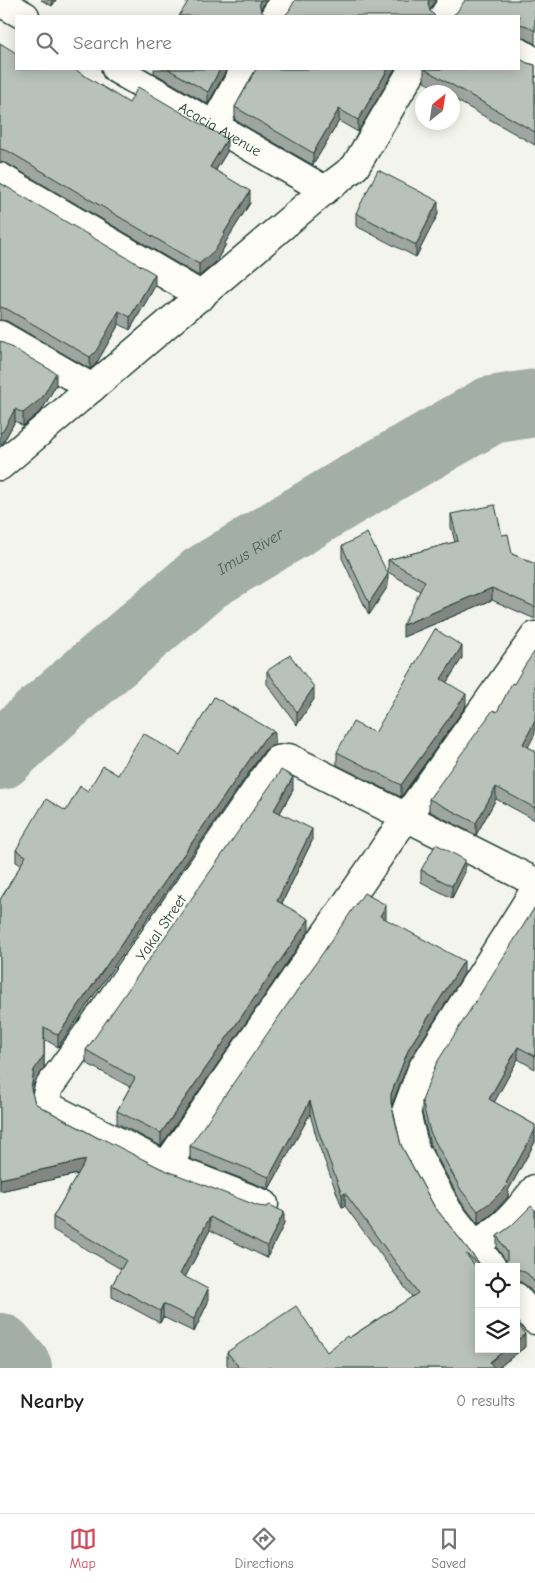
<!DOCTYPE html>
<html lang="en">
<head>
<meta charset="utf-8">
<style>
	body { margin:0; font-family:"Comic Neue",sans-serif; background:#f2f2f2; color:#222 }
	.controls { position:absolute; right:15px; bottom:15px; display:grid; overflow:hidden; border-radius:0px; box-shadow:0 2px 12px #0003 }
	.controls button { width:45px; height:45px; display:grid; place-items:center; padding:0; border:0; border-bottom:1px solid #e0e0e0; background:#fff; color:#222; font:25px sans-serif }
	.compass { position:absolute; left:415px; top:85px; width:45px; height:45px; border-radius:50%; background:#fff; box-shadow:0 2px 12px #0003; rotate:30deg }
	.list { margin:0; padding:0; list-style:none }
	h2 { display:flex; justify-content:space-between; align-items:center; height:65px; margin:0; padding:0 20px; font-size:21px }
	h2 small { font-size:16px; font-weight:400; color:#767676 }
	.icon { flex:none; width:28px; height:28px; fill:none; stroke:currentColor; stroke-width:2; stroke-linecap:round; stroke-linejoin:round }
	.map { position:relative; flex:none; width:535px; height:1368px; overflow:hidden }
	.search { position:absolute; background:#fff; box-shadow:0 2px 12px #0003; left:15px; right:15px; top:15px; height:55px; display:flex; align-items:center; gap:12px; box-sizing:border-box; padding:0 18px; border-radius:0px; color:#767676; font-size:19px }
	.sheet { height:145px; background:#fff }
	nav { display:flex; justify-content:space-around; align-items:center; box-sizing:border-box; height:70px; border-top:1px solid #e0e0e0; background:#fff; font-size:14px; color:#767676 }
	nav a { display:grid; justify-items:center; gap:2px }
	nav .on { color:#d1495b }
	.map>svg:first-child { display:block }
</style>
</head>
<body>
<div class="map">
<svg width="535" height="1368" viewBox="0 0 535 1368">
	<rect width="100%" height="100%" fill="#f4f4ef"/>
	<filter id="ink" filterUnits="userSpaceOnUse"><feTurbulence type="fractalNoise" baseFrequency=".02" numOctaves="2"/><feDisplacementMap in="SourceGraphic" scale="10" xChannelSelector="R" yChannelSelector="G"/><feConvolveMatrix kernelMatrix="1 2 1 2 8 2 1 2 1" color-interpolation-filters="sRGB"/></filter>
	<g filter="url(#ink)">
		<g fill="none" stroke-linecap="round" stroke-linejoin="round">
			<!-- river -->
			<g stroke="#a3aea7" stroke-width="68">
				<path id="s1" d="M 0,756 L 49,711 L 205,578 L 349,491 L 491,410 L 535,403"/>
				<path d="M 0,1347 L 18,1368"/>
			</g>
			<!-- minor casing -->
			<g stroke="#1f3d34" stroke-width="31">
				<g id="minor">
					<path d="M 0,2 L 25,16"/>
					<path d="M 275,16 L 284,0"/>
					<path d="M 444,16 L 454,0"/>
					<path d="M 519,52 L 535,62"/>
					<path id="s2" d="M 116,69 L 325,190"/>
					<path d="M 214,125 L 245,69"/>
					<path d="M 0,177 L 202,296"/>
					<path d="M 0,335 L 92,388"/>
					<path d="M 0,466 L 325,190 L 355,167 L 413,69"/>
					<path d="M 166,1166 L 406,817 L 535,636"/>
					<path id="s3" d="M 264,1204 L 166,1166 L 48,1106 L 46,1098 L 49,1087 L 103,1012 L 277,760 L 289,758 L 535,882"/>
					<path d="M 474,1244 C 502,1230 516,1213 535,1189"/>
					<path d="M 492,1267 L 448,1211 L 415,1150 L 406,1112 L 422,1069 L 535,890"/>
					<path d="M 516,1297 L 535,1320"/>
				</g>
			</g>
			<!-- minor -->
			<use href="#minor" stroke="#fdfcf7" stroke-width="28"/>
		</g>
		<!-- wall -->
		<path fill="#9fa6a1" stroke="#1f3d34" d="M 41,0 L 56,0 L 52,6 Z
			M 535,0 L 535,44 L 527,39 L 519,37 L 519,16 L 457,12 Z
			M 0,43 L 16,69 L 129,103 L 227,152 L 216,170 L 250,203 L 225,243 L 225,246 L 215,263 L 199,276 L 8,164 L 0,162 Z
			M 527,63 L 535,65 L 535,145 L 452,98 L 452,92 L 443,92 L 424,82 L 424,69 Z
			M 154,69 L 227,69 L 208,104 L 154,73 Z
			M 256,69 L 395,69 L 358,132 L 339,121 L 313,165 L 235,120 L 235,107 Z
			M 0,183 L 155,286 L 130,330 L 119,324 L 96,364 L 90,369 L 7,321 L 0,320 Z
			M 356,213 L 438,214 L 416,257 L 356,226 Z
			M 0,341 L 56,385 L 42,410 L 23,426 L 15,421 L 3,443 Z
			M 451,514 L 502,535 L 512,554 L 535,564 L 535,619 L 492,600 L 403,637 L 420,591 L 388,572 L 388,560 L 455,542 L 451,527 Z
			M 342,546 L 388,586 L 369,615 L 342,558 Z
			M 462,658 L 446,683 L 466,706 L 401,797 L 337,765 L 337,752 L 375,733 Z
			M 267,671 L 314,699 L 297,725 L 267,684 Z
			M 514,684 L 528,747 L 535,751 L 535,820 L 496,799 L 476,835 L 429,811 L 429,799 L 497,712 Z
			M 275,745 L 269,747 L 264,751 L 58,1047 L 44,1039 L 44,1068 L 34,1083 L 32,1094 L 35,1103 L 41,1107 L 100,1139 L 160,1168 L 284,1224 L 267,1258 L 210,1230 L 185,1277 L 208,1302 L 194,1332 L 163,1317 L 160,1323 L 112,1297 L 112,1285 L 121,1269 L 53,1230 L 53,1217 L 78,1174 L 0,1191 L 0,900 L 21,865 L 16,862 L 16,850 L 66,811 L 88,791 L 118,775 L 180,755 Z
			M 293,790 L 280,813 L 312,841 L 282,903 L 309,931 L 161,1146 L 117,1123 L 117,1111 L 130,1087 L 86,1063 L 86,1050 Z
			M 421,870 L 465,872 L 452,898 L 421,882 Z
			M 535,907 L 535,1069 L 518,1059 L 494,1102 L 535,1125 L 535,1142 L 508,1191 L 508,1197 L 491,1215 L 478,1224 L 461,1202 L 430,1144 L 422,1113 L 422,1101 Z
			M 386,918 L 385,919 L 464,974 L 409,1061 L 392,1106 L 401,1145 L 434,1206 L 479,1263 L 479,1349 L 525,1347 L 498,1368 L 230,1368 L 227,1365 L 227,1352 L 327,1352 L 412,1297 L 345,1206 L 342,1207 L 318,1143 L 310,1114 L 269,1189 L 190,1159 L 190,1146 Z
			M 535,1210 L 535,1296 L 528,1287 L 521,1282 L 516,1282 L 516,1267 L 506,1261 L 497,1248 L 497,1236 Z"/>
		<!-- shaded-wall -->
		<path fill="#828783" stroke="#1f3d34" d="M 52,0 L 56,0 L 52,6 Z
			M 260,0 L 266,0 L 261,9 L 259,16 L 259,3 Z
			M 429,0 L 436,0 L 431,8 L 428,15 L 428,3 Z
			M 220,69 L 227,69 L 208,104 L 208,92 Z
			M 388,69 L 395,69 L 358,132 L 358,120 Z
			M 339,109 L 339,121 L 313,165 L 313,153 Z
			M 227,139 L 227,152 L 210,179 L 210,167 Z
			M 250,191 L 250,203 L 225,243 L 225,246 L 215,263 L 199,276 L 199,264 L 224,233 Z
			M 438,201 L 438,214 L 416,257 L 416,245 Z
			M 155,274 L 155,286 L 130,330 L 130,317 Z
			M 119,311 L 119,324 L 96,364 L 90,369 L 90,357 Z
			M 56,373 L 56,385 L 42,410 L 23,426 L 23,413 Z
			M 15,409 L 15,421 L 3,443 L 0,445 L 0,433 Z
			M 388,574 L 388,586 L 369,615 L 369,603 Z
			M 492,588 L 492,600 L 403,637 L 403,625 Z
			M 462,646 L 462,658 L 441,692 L 441,679 Z
			M 314,687 L 314,699 L 297,725 L 297,712 Z
			M 466,694 L 466,706 L 401,797 L 401,785 Z
			M 535,721 L 535,734 L 523,757 L 523,744 Z
			M 275,732 L 275,745 L 269,747 L 264,751 L 58,1047 L 58,1035 L 264,739 L 269,734 Z
			M 293,777 L 293,790 L 274,823 L 274,810 Z
			M 496,787 L 496,799 L 476,835 L 476,823 Z
			M 312,829 L 312,841 L 277,913 L 277,901 Z
			M 465,860 L 465,872 L 452,898 L 452,886 Z
			M 386,905 L 386,918 L 380,928 L 380,916 Z
			M 309,919 L 309,931 L 161,1146 L 161,1133 Z
			M 464,961 L 464,974 L 409,1061 L 391,1107 L 391,1115 L 391,1094 L 409,1048 Z
			M 44,1027 L 44,1068 L 34,1083 L 31,1102 L 31,1089 L 34,1070 Z
			M 518,1047 L 518,1059 L 489,1112 L 489,1099 Z
			M 310,1101 L 310,1114 L 269,1189 L 269,1177 Z
			M 535,1130 L 535,1142 L 508,1191 L 508,1197 L 491,1215 L 478,1224 L 478,1211 L 506,1183 Z
			M 86,1160 L 86,1172 L 0,1191 L 0,1179 Z
			M 345,1193 L 345,1206 L 342,1207 L 342,1195 Z
			M 284,1212 L 284,1224 L 267,1258 L 267,1246 Z
			M 210,1217 L 210,1230 L 180,1287 L 180,1274 Z
			M 208,1289 L 208,1302 L 194,1332 L 194,1319 Z
			M 163,1304 L 163,1317 L 160,1323 L 160,1311 Z
			M 525,1334 L 525,1347 L 498,1368 L 490,1368 L 490,1362 L 506,1349 L 516,1349 L 516,1342 Z"/>
		<!-- building -->
		<path fill="#b9c1bb" stroke="#1f3d34" d="M 189,0 L 260,0 L 259,3 L 261,11 L 267,16 L 179,16 Z
			M 295,0 L 429,0 L 428,3 L 430,11 L 435,16 L 284,16 L 289,11 Z
			M 465,0 L 535,0 L 535,31 L 527,26 L 519,24 L 519,16 L 452,16 L 457,12 Z
			M 0,43 L 16,53 L 16,69 L 74,69 L 129,103 L 138,87 L 227,139 L 210,167 L 250,191 L 224,233 L 225,234 L 215,250 L 199,264 L 8,151 L 0,149 Z
			M 519,58 L 527,63 L 535,65 L 535,132 L 424,69 L 519,69 Z
			M 168,69 L 220,69 L 208,92 Z
			M 256,69 L 388,69 L 358,120 L 339,109 L 313,153 L 235,107 Z
			M 378,170 L 438,201 L 416,245 L 356,213 Z
			M 0,183 L 155,274 L 130,317 L 119,311 L 96,351 L 90,357 L 7,309 L 0,307 Z
			M 0,341 L 56,373 L 42,398 L 23,413 L 15,409 L 3,431 L 0,433 Z
			M 495,505 L 502,535 L 508,534 L 512,554 L 535,564 L 535,607 L 492,588 L 403,625 L 425,581 L 388,560 L 458,541 L 451,514 Z
			M 367,533 L 388,574 L 369,603 L 342,546 Z
			M 435,629 L 462,646 L 441,679 L 466,694 L 401,785 L 337,752 L 353,722 L 375,733 Z
			M 535,651 L 535,721 L 523,744 L 535,751 L 535,808 L 496,787 L 476,823 L 429,799 L 493,710 L 497,712 L 512,683 L 514,684 L 525,665 Z
			M 290,655 L 314,687 L 297,712 L 267,671 Z
			M 214,697 L 275,732 L 269,734 L 264,739 L 58,1035 L 44,1027 L 44,1055 L 34,1070 L 31,1089 L 35,1103 L 41,1107 L 100,1139 L 101,1138 L 160,1168 L 258,1206 L 266,1207 L 270,1205 L 284,1212 L 267,1246 L 210,1217 L 180,1274 L 208,1289 L 194,1319 L 163,1304 L 160,1311 L 112,1285 L 126,1260 L 53,1217 L 86,1160 L 0,1179 L 0,900 L 26,856 L 16,850 L 46,799 L 66,811 L 80,786 L 88,791 L 103,766 L 118,775 L 143,733 L 180,755 Z
			M 281,770 L 293,777 L 274,810 L 312,829 L 277,901 L 309,919 L 161,1133 L 117,1111 L 135,1078 L 86,1050 Z
			M 436,844 L 465,860 L 452,886 L 421,870 Z
			M 364,893 L 386,905 L 380,916 L 464,961 L 409,1048 L 391,1094 L 391,1103 L 401,1145 L 434,1206 L 479,1263 L 466,1254 L 479,1271 L 479,1349 L 506,1349 L 490,1362 L 494,1368 L 236,1368 L 238,1366 L 227,1352 L 296,1306 L 327,1352 L 347,1336 L 349,1338 L 418,1293 L 345,1193 L 342,1195 L 318,1130 L 310,1101 L 269,1177 L 190,1146 Z
			M 535,907 L 535,1056 L 518,1047 L 489,1099 L 535,1125 L 535,1130 L 506,1183 L 508,1185 L 491,1202 L 478,1211 L 461,1190 L 430,1132 L 422,1101 L 436,1064 Z
			M 531,1206 L 535,1210 L 535,1283 L 528,1274 L 521,1270 L 516,1270 L 516,1267 L 502,1267 L 507,1260 L 507,1252 L 497,1236 L 511,1226 Z
			M 516,1322 L 525,1334 L 516,1342 Z"/>
	</g>
	<g text-anchor="middle" stroke-width="4.5" stroke-linejoin="round" paint-order="stroke">
		<!-- street labels -->
		<g font-size="15" fill="#1f3d34" stroke="#fdfcf7">
			<text dy="5" stroke="none"><textPath href="#s2" startOffset="120">Acacia Avenue</textPath></text>
			<text dy="5" stroke="none"><textPath href="#s3" startOffset="452">Yakal Street</textPath></text>
		</g>
		<!-- water labels -->
		<g font-size="16" font-style="italic" fill="#475f56" stroke="#fdfcf7">
			<text dy="6" stroke="none"><textPath href="#s1" startOffset="324">Imus River</textPath></text>
		</g>
	</g>
</svg>
<div class="controls">
<button><svg class="icon" aria-label="locate" viewBox="0 0 24 24"><circle cx="12" cy="12" r="6"/><path d="M12 2v4M12 18v4M2 12h4M18 12h4"/></svg></button>
<button><svg class="icon" aria-label="layers" viewBox="0 0 24 24"><path d="M12 4l9 5-9 5-9-5zM3 14l9 5 9-5"/></svg></button>
</div>
<svg class="compass" viewBox="-18 -18 36 36"><path d="M0-13l5 13h-10z" fill="#e53935"/><path d="M0 13l5-13h-10z" fill="#767676"/></svg>
<div class="search"><svg class="icon" aria-label="search" viewBox="0 0 24 24"><circle cx="10" cy="10" r="6"/><path d="M15 15l6 6"/></svg>Search here</div>
</div>
<section class="sheet">
<h2>Nearby<small>0 results</small></h2>
<ul class="list">
</ul>
</section>
<nav>
<a class="on"><svg class="icon" aria-label="map" viewBox="0 0 24 24"><path d="M3 6l6-2 6 2 6-2v14l-6 2-6-2-6 2zM9 4v14M15 6v14"/></svg>Map</a>
<a><svg class="icon" aria-label="directions" viewBox="0 0 24 24"><path d="M12 3l9 9-9 9-9-9zM9 14v-3h6M13 9l2 2-2 2"/></svg>Directions</a>
<a><svg class="icon" aria-label="saved" viewBox="0 0 24 24"><path d="M7 4h10v16l-5-4-5 4z"/></svg>Saved</a>
</nav>
</body>
</html>
